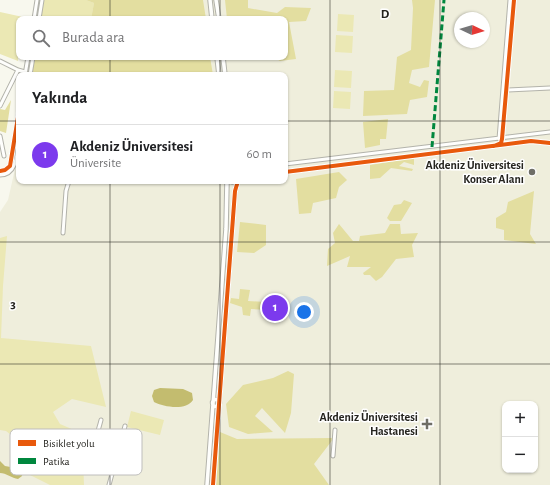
<!DOCTYPE html>
<html lang="tr">
<head>
<meta charset="utf-8">
<style>
	body { margin:0; font-family:"Alegreya Sans",sans-serif; background:#f2f2f2; color:#202124 }
	.controls { position:absolute; right:12px; bottom:12px; display:grid; overflow:hidden; border-radius:8px; box-shadow:0 1px 3px #0004 }
	.controls button { width:36px; height:36px; display:grid; place-items:center; padding:0; border:0; border-bottom:1px solid #e0e0e0; background:#fff; color:#202124; font:20px sans-serif }
	.compass { position:absolute; left:454px; top:12px; width:36px; height:36px; border-radius:50%; background:#fff; box-shadow:0 1px 3px #0004; rotate:94deg }
	.you { position:absolute; left:304px; top:312px; width:14px; height:14px; margin:-10px; border:3px solid #fff; border-radius:50%; background:#1a73e8; box-shadow:0 0 0 6px #1a73e833 }
	.badge { display:grid; place-items:center; width:26px; height:26px; border-radius:50%; background:#7c3aed; color:#fff; font-size:13px; font-weight:700 }
	.pin { position:absolute; translate:-50% -50%; border:2px solid #fff; box-shadow:0 1px 4px #0006 }
	.list { margin:0; padding:0; list-style:none }
	h2 { display:flex; justify-content:space-between; align-items:center; height:52px; margin:0; padding:0 16px; font-size:17px }
	h2 small { font-size:13px; font-weight:400; color:#757577 }
	.list li { display:grid; grid-template-columns:26px 1fr auto; gap:12px; align-items:center; box-sizing:border-box; height:60px; padding:0 16px; border-top:1px solid #e0e0e0 }
	.list b { display:block; font-size:15px; white-space:nowrap }
	.list p { margin:0; font-size:13px; white-space:nowrap; color:#757577 }
	.list em { font-size:13px; font-style:normal; color:#757577 }
	.icon { flex:none; width:22px; height:22px; fill:none; stroke:currentColor; stroke-width:2; stroke-linecap:round; stroke-linejoin:round }
	.map { position:relative; flex:none; width:550px; height:485px; overflow:hidden }
	.search { position:absolute; background:#fff; box-shadow:0 1px 3px #0004; left:16px; top:16px; width:272px; height:44px; display:flex; align-items:center; gap:10px; box-sizing:border-box; padding:0 14px; border-radius:8px; color:#757577; font-size:15px }
	.panel { position:absolute; background:#fff; box-shadow:0 1px 3px #0004; left:16px; top:72px; width:272px; height:112px; border-radius:8px }
	.map>svg:first-child { display:block }
</style>
</head>
<body>
<div class="map">
<svg width="550" height="485" viewBox="0 0 550 485">
	<rect width="100%" height="100%" fill="#f8f8ee"/>
	<!-- built -->
	<path fill="#efeedc" fill-rule="evenodd" d="M 43,0 L 550,0 L 550,485 L 0,485 L 0,212 L 8,200 L 15,169 L 19,147 L 19,181 L 285,181 L 285,75 L 31,75 L 34,57 L 285,57 L 285,19 L 40,19 ZM 460,18 L 484,18 L 484,42 L 460,42 ZM 505,404 L 535,404 L 535,470 L 505,470 Z"/>
	<!-- green -->
	<path fill="#ebe8b4" d="M 43,0 L 86,0 L 94,3 L 91,19 L 40,19 Z
		M 0,12 L 23,17 L 23,19 L 19,19 L 18,61 L 0,54 Z
		M 338,14 L 354,15 L 353,32 L 337,31 Z
		M 336,35 L 353,36 L 352,53 L 335,52 Z
		M 335,70 L 352,71 L 351,88 L 334,87 Z
		M 334,91 L 351,92 L 350,109 L 333,108 Z
		M 7,236 L 3,286 L 1,338 L 91,346 L 106,407 L 72,399 L 53,412 L 60,424 L 81,433 L 73,452 L 83,459 L 84,485 L 50,485 L 30,475 L 15,460 L 19,441 L 6,431 L 0,430 L 0,238 Z
		M 131,411 L 164,420 L 160,435 L 127,427 Z"/>
	<!-- forest -->
	<path fill="#e3dea0" d="M 86,0 L 203,0 L 206,19 L 91,19 L 94,3 Z
		M 225,0 L 248,0 L 248,8 L 277,13 L 285,7 L 311,8 L 306,21 L 289,22 L 296,59 L 280,61 L 273,57 L 285,57 L 285,19 L 227,19 Z
		M 412,0 L 435,0 L 429,67 L 412,70 L 409,83 L 420,87 L 424,80 L 429,81 L 427,97 L 410,100 L 407,114 L 363,116 L 364,91 L 394,90 L 397,57 L 411,50 L 413,8 Z
		M 40,57 L 210,57 L 213,75 L 31,75 L 33,60 Z
		M 11,100 L 6,133 L 0,131 L 0,109 L 5,110 Z
		M 388,119 L 386,139 L 380,139 L 380,145 L 365,148 L 363,122 Z
		M 414,158 L 414,165 L 404,162 L 399,166 L 413,169 L 412,171 L 391,168 L 380,178 L 370,179 L 370,165 Z
		M 339,172 L 347,180 L 339,187 L 336,198 L 313,203 L 311,213 L 299,214 L 296,179 Z
		M 534,191 L 530,234 L 536,244 L 504,240 L 504,230 L 496,228 L 496,218 L 506,212 L 508,202 Z
		M 404,200 L 412,203 L 401,221 L 390,221 L 387,218 L 394,205 L 401,204 Z
		M 240,222 L 266,225 L 266,245 L 254,253 L 237,252 Z
		M 339,224 L 353,241 L 359,241 L 360,236 L 385,233 L 390,224 L 400,224 L 401,234 L 418,233 L 412,245 L 414,257 L 396,259 L 382,277 L 376,281 L 370,275 L 364,275 L 363,273 L 371,267 L 347,267 L 350,256 L 327,266 L 328,249 L 335,243 L 333,233 Z
		M 240,289 L 250,290 L 248,301 L 265,302 L 268,310 L 251,309 L 250,316 L 243,315 L 242,307 L 230,303 L 231,298 L 239,299 Z
		M 288,371 L 294,374 L 291,413 L 285,433 L 262,408 L 255,416 L 273,432 L 248,434 L 229,427 L 226,404 L 243,385 L 273,378 Z
		M 220,432 L 237,439 L 334,438 L 314,464 L 329,485 L 216,485 Z"/>
	<!-- water -->
	<path fill="#c3bc6f" d="M 160,388 L 183,389 L 192,393 L 193,400 C 186,411 164,407 154,402 L 152,396 L 154,390 Z
		M 0,461 L 5,466 L 16,468 L 20,469 L 23,472 L 22,476 L 18,479 C 12,478 6,473 0,473 Z"/>
	<g fill="none" stroke-linecap="round" stroke-linejoin="round">
		<!-- minor casing -->
		<g stroke="#b3b3ab" stroke-width="5">
			<path id="minor" d="M 34,19 L 37,0
				M 39,19 L 42,0
				M 0,61 L 18,70 L 25,72
				M 25,75 L 28,57
				M 30,75 L 33,57
				M 506,90 L 550,88
				M 0,106 L 18,70
				M 0,136 L 4,156
				M 499,139 L 510,0
				M 499,144 L 501,143 L 502,139 L 514,0
				M 285,164 L 550,132
				M 0,171 L 5,170 L 10,166 L 19,111
				M 285,172 L 531,141 L 550,143
				M 0,175 C 18,175 17,151 19,138
				M 63,233 L 66,191 L 69,181
				M 101,420 C 98,433 91,446 100,457 L 115,461
				M 333,456 L 335,430
				M 109,485 L 125,426"/>
		</g>
		<!-- tertiary casing -->
		<g stroke="#b3b3ab" stroke-width="5.5">
			<path id="tertiary" d="M 210,0 L 212,19
				M 216,0 L 219,19
				M 217,57 L 219,75
				M 223,57 L 225,75
				M 229,181 L 232,182 L 236,181
				M212.5 403a3.5 3.5 0 1 1 7 0a3.5 3.5 0 1 1-7 0Z
				M 207,485 L 226,229 L 227,181
				M 213,485 L 232,231 L 235,191 L 238,181"/>
		</g>
		<!-- minor -->
		<use href="#minor" stroke="#fefefc" stroke-width="3"/>
		<!-- tertiary -->
		<use href="#tertiary" stroke="#fefefc" stroke-width="3.5"/>
		<!-- quiet -->
		<path stroke="#00873e" stroke-width="3" stroke-dasharray="6 3" stroke-linecap="butt" d="M 432,147 L 444,0"/>
		<!-- cycleway casing -->
		<g stroke="#fff" stroke-width="6">
			<path id="cycleway" d="M 494,146 L 501,143 L 502,139 L 514,0
				M 0,171 L 5,170 L 10,166 L 19,111
				M 285,172 L 531,141 L 550,143
				M 213,485 L 232,231 L 235,191 L 238,181"/>
		</g>
		<!-- cycleway -->
		<use href="#cycleway" stroke="#e8590c" stroke-width="4"/>
	</g>
	<!-- grid -->
	<path fill="none" stroke="#25241f" stroke-width="1" stroke-opacity="0.55" d="M 110,0 L 110,19M 220,0 L 220,19M 330,0 L 330,485M 440,0 L 440,485M 110,57 L 110,75M 220,57 L 220,75M 0,121 L 19,121M 285,121 L 550,121M 110,181 L 110,485M 220,181 L 220,485M 0,242 L 550,242M 0,364 L 550,364"/>
	<!-- markers -->
	<g fill="#6f6e67" stroke="#fff" stroke-width="1.5">
		<circle cx="532" cy="172" r="4"/>
		<path d="M425 418h4v4h4v4h-4v4h-4v-4h-4v-4h4z"/>
	</g>
	<g text-anchor="middle" stroke-width="3" stroke-linejoin="round" paint-order="stroke">
		<!-- poi labels -->
		<g font-size="12" font-weight="bold" fill="#25241f" stroke="#fff" text-anchor="end">
			<text x="524" y="169">Akdeniz Üniversitesi<tspan x="524" dy="14">Konser Alanı</tspan></text>
			<text x="418" y="421">Akdeniz Üniversitesi<tspan x="418" dy="14">Hastanesi</tspan></text>
		</g>
	</g>
	<!-- legend -->
	<rect x="10" y="429" width="132" height="46" rx="6" fill="#fff" stroke="#bebdbc" stroke-width="1"/>
	<rect x="18" y="440" width="18" height="6" fill="#e8590c"/>
	<rect x="18" y="458" width="18" height="6" fill="#00873e"/>
	<g font-size="11" fill="#25241f">
		<text x="43" y="447">Bisiklet yolu</text>
		<text x="43" y="465">Patika</text>
	</g>
	<g font-size="13" text-anchor="middle" font-weight="bold" fill="#25241f" stroke="#fff" stroke-width="3" stroke-linejoin="round" paint-order="stroke">
		<text x="385" y="18">D</text>
		<text x="13" y="308">3</text>
	</g>
</svg>
<div class="controls">
<button>+</button>
<button>−</button>
</div>
<svg class="compass" viewBox="-18 -18 36 36"><path d="M0-13l5 13h-10z" fill="#e53935"/><path d="M0 13l5-13h-10z" fill="#757577"/></svg>
<div class="you"></div>
<div class="pin badge" style="left:275px;top:308px">1</div>
<div class="search"><svg class="icon" aria-label="search" viewBox="0 0 24 24"><circle cx="10" cy="10" r="6"/><path d="M15 15l6 6"/></svg>Burada ara</div>
<section class="panel">
<h2>Yakında<small></small></h2>
<ul class="list">
<li><span class="badge">1</span><div><b>Akdeniz Üniversitesi</b><p>Üniversite</p></div><em>60 m</em></li>
</ul>
</section>
</div>
</body>
</html>
